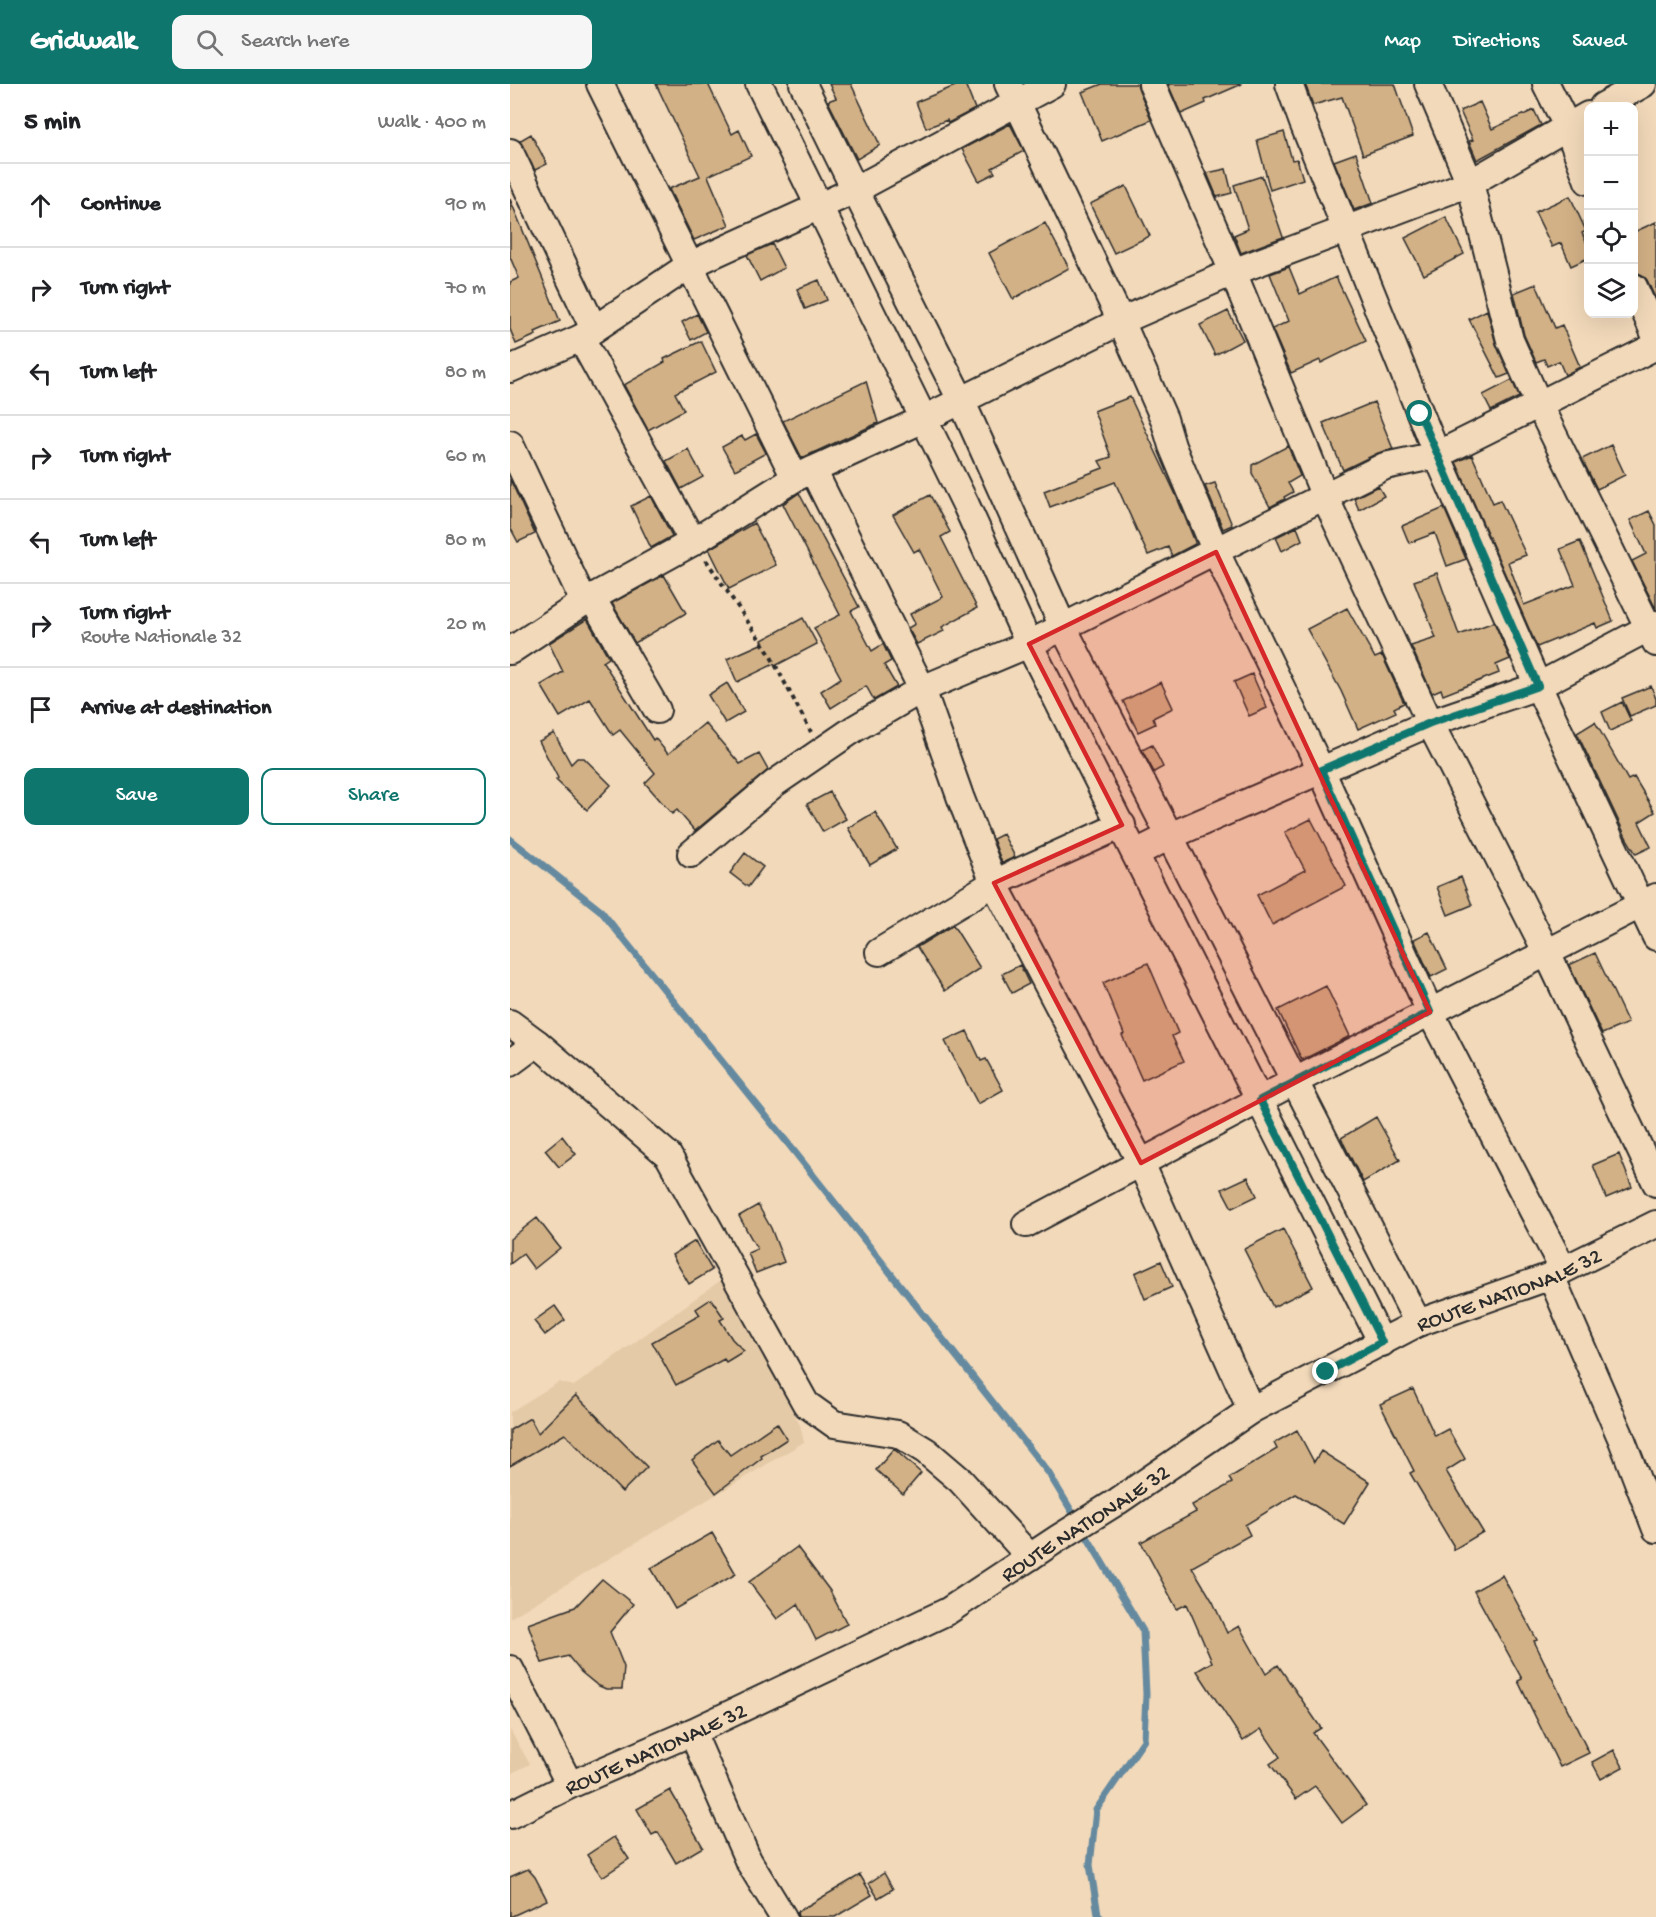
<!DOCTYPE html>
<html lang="en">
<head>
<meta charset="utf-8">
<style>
	body { margin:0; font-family:"Gochi Hand",sans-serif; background:#f6f6f6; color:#202124 }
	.controls { position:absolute; right:18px; top:18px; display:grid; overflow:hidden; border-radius:12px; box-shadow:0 6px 24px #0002 }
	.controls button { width:54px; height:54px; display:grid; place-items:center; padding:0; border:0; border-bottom:2px solid #e0e0e0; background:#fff; color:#202124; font:30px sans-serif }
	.stop { position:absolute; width:18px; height:18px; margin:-14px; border:4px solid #0f766e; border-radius:50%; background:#fff }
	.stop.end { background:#0f766e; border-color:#fff; box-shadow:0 2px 6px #0008 }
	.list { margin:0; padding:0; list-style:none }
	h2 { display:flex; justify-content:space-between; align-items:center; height:78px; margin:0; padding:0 24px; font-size:26px }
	h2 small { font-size:20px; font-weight:400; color:#757577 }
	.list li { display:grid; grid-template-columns:39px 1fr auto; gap:18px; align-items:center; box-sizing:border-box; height:84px; padding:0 24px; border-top:2px solid #e0e0e0 }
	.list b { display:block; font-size:22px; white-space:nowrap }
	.list p { margin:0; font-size:20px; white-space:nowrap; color:#757577 }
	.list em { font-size:20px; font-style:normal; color:#757577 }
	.actions { display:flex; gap:12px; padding:18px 24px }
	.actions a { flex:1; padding:14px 0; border:2px solid #0f766e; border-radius:12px; text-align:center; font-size:21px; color:#0f766e }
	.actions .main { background:#0f766e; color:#fff }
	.icon { flex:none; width:33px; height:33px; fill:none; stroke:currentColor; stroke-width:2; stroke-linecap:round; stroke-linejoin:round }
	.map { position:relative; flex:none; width:1146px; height:1833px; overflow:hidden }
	header { display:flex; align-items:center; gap:36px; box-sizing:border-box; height:84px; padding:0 30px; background:#0f766e; color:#fff }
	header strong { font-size:28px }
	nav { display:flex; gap:33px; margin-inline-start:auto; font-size:21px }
	.search { width:420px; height:54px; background:#f6f6f6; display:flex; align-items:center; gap:15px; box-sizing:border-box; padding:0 21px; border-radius:12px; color:#757577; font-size:22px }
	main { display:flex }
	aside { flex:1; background:#fff }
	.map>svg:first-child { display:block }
</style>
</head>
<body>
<header>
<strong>Gridwalk</strong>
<div class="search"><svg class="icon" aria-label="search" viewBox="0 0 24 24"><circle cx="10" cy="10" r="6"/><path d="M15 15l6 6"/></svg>Search here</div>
<nav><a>Map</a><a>Directions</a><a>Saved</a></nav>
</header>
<main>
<aside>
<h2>5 min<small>Walk · 400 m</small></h2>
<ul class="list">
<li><svg class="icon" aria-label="ahead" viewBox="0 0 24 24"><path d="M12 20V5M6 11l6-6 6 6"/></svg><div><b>Continue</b></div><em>90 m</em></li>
<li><svg class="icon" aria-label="right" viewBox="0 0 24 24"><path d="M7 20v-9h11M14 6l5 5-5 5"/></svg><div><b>Turn right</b></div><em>70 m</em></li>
<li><svg class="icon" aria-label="left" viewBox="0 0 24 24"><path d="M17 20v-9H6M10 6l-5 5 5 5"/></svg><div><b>Turn left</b></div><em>80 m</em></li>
<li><svg class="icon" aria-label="right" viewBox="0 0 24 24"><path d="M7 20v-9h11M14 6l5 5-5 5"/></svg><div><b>Turn right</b></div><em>60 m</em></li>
<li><svg class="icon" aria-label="left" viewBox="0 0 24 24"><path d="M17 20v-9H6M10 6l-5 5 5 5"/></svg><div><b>Turn left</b></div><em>80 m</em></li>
<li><svg class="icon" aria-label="right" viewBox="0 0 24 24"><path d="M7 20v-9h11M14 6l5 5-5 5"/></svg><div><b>Turn right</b><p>Route Nationale 32</p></div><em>20 m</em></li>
<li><svg class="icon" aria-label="arrive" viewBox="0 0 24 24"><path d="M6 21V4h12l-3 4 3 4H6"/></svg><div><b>Arrive at destination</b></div></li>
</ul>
<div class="actions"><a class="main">Save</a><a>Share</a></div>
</aside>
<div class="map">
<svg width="1146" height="1833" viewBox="0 0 1146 1833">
	<rect width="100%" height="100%" fill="#f2d9ba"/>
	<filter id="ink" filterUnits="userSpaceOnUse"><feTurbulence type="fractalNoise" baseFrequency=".0167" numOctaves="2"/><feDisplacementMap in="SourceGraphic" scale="12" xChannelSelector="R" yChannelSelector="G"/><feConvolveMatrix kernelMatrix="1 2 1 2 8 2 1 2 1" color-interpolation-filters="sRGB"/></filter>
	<g filter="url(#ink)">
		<!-- built -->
		<path fill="#e5caa7" d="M 211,1196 L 290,1341 L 294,1358 L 0,1534 L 0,1328 L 49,1298 L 64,1302 Z
			M 0,1646 L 20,1680 L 0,1690 Z"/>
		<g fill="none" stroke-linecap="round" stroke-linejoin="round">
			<!-- stream -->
			<path stroke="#658a9f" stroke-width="7" d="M 0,755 L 91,827 L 276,1057 L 538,1388 L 567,1436
				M 573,1446 L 633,1547 L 636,1610 L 634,1656 L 586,1726 L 580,1781 L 588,1830 L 590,1833"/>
		</g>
		<!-- building -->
		<path fill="#d3b186" stroke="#2b2b2b" stroke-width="1.5" d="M 146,0 L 198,0 L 222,50 L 229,46 L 241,72 L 198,92 L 219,141 L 184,156 L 159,105 L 190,92 Z
			M 319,0 L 341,0 L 370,61 L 347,75 L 318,17 L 326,14 Z
			M 450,0 L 455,0 L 465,25 L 438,39 L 437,36 L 416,44 L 406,18 Z
			M 592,0 L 627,0 L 641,36 L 592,57 L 572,8 Z
			M 658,0 L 732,0 L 695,16 L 696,19 L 671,30 Z
			M 795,0 L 885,0 L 903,52 L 853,71 L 832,13 L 803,21 Z
			M 970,18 L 982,45 L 1024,26 L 1031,41 L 967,76 L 959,57 L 963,56 L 950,27 Z
			M 500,40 L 514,67 L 482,84 L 485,89 L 469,97 L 452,65 Z
			M 774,48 L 782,76 L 787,75 L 793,95 L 760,106 L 747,56 Z
			M 21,50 L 37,80 L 25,86 L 9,57 Z
			M 846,69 L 863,119 L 844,126 L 824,77 Z
			M 716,85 L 722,109 L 707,113 L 697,89 Z
			M 752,92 L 773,153 L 731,169 L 724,151 L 738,145 L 724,101 Z
			M 616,102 L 640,152 L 604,169 L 580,120 Z
			M 1060,112 L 1076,147 L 1072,149 L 1078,162 L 1078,174 L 1061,182 L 1051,159 L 1042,163 L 1025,128 Z
			M 0,115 L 50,237 L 25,248 L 26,251 L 6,260 L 0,245 L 0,198 L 9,194 L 0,173 Z
			M 936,133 L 954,170 L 914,191 L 895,154 Z
			M 1146,138 L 1146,216 L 1137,196 L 1132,191 L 1125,188 L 1124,184 L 1124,148 Z
			M 535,139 L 559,184 L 503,215 L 479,169 Z
			M 262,160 L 274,184 L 250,197 L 237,171 Z
			M 779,183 L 790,210 L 826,193 L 856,257 L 811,279 L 810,276 L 781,289 L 762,245 L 779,237 L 760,190 Z
			M 309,196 L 317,216 L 295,225 L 287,205 Z
			M 1026,200 L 1045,244 L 1052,241 L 1070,283 L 1055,291 L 1049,277 L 1037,282 L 1034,275 L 1026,278 L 1014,251 L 1004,209 Z
			M 977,226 L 986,260 L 999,290 L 989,294 L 959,235 Z
			M 718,227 L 733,256 L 705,271 L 690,241 Z
			M 187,230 L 196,248 L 181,256 L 172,238 Z
			M 191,257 L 206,288 L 165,309 L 174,326 L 138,346 L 114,301 L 155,278 L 154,275 Z
			M 1002,296 L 1009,313 L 981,327 L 973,311 Z
			M 356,297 L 368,339 L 292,374 L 273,337 Z
			M 620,313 L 666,411 L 685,458 L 685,460 L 662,472 L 658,463 L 638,471 L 605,398 L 540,423 L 534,407 L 593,384 L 589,377 L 601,373 L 584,327 Z
			M 864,318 L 883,365 L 868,369 L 833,386 L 813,339 Z
			M 246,350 L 256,369 L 225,386 L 212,363 L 232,352 L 235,356 Z
			M 1101,361 L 1115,391 L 1087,405 L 1072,375 Z
			M 778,362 L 790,392 L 778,399 L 783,408 L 774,413 L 775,415 L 760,423 L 742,389 L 742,381 Z
			M 178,365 L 193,393 L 171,405 L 156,377 Z
			M 962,371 L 983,419 L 990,416 L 1016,471 L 998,478 L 1014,521 L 1065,501 L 1050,465 L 1070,457 L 1103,537 L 1087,544 L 1085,539 L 1027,563 L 946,378 Z
			M 0,395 L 25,450 L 8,458 L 0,443 Z
			M 705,399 L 722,441 L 713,445 L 695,402 Z
			M 868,402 L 874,412 L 849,426 L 844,414 Z
			M 289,409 L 349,523 L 341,527 L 362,567 L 373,560 L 381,577 L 374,581 L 387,603 L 364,616 L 356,602 L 321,624 L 311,607 L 331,594 L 304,544 L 330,531 L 273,420 Z
			M 420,411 L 440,448 L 431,453 L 467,524 L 432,543 L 434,547 L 407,560 L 398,544 L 405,540 L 400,530 L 433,513 L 409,465 L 404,468 L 383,431 Z
			M 141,412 L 162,452 L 141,464 L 121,422 Z
			M 934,424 L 956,475 L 937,482 L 925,449 L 899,459 L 892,442 Z
			M 1139,427 L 1146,441 L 1146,525 L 1122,477 L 1136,470 L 1120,436 Z
			M 244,439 L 266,481 L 219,505 L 199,465 Z
			M 787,443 L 792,456 L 772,467 L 766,453 Z
			M 927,489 L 949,551 L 984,538 L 1000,575 L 986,581 L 989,589 L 933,611 L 931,605 L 922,609 L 901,562 L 926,554 L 904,497 Z
			M 154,491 L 176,529 L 125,559 L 102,519 Z
			M 837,524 L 865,574 L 872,571 L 894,619 L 884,624 L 886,628 L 848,645 L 831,607 L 797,545 Z
			M 293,534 L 307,560 L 265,582 L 264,580 L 227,598 L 217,575 L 253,559 L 252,556 Z
			M 77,535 L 99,574 L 93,578 L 143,656 L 145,654 L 158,670 L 195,639 L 230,680 L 249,670 L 258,686 L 185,747 L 167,726 L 162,730 L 135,699 L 145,689 L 110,646 L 103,651 L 80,615 L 50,633 L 31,601 L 53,588 L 39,559 Z
			M 742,590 L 757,624 L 739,632 L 724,598 Z
			M 651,598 L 663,624 L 643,634 L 645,640 L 628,648 L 613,617 Z
			M 217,599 L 234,628 L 215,639 L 198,611 Z
			M 1141,602 L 1146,615 L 1146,621 L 1120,632 L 1112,614 Z
			M 1112,618 L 1121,637 L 1100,647 L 1092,628 Z
			M 1085,638 L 1118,696 L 1124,693 L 1145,728 L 1129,738 L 1141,763 L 1126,770 L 1117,755 L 1067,649 Z
			M 44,649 L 61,680 L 67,674 L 74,674 L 101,701 L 77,726 L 46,696 L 48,694 L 29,657 Z
			M 642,661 L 653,683 L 644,688 L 632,666 Z
			M 320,708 L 336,735 L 313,748 L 297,720 Z
			M 365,728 L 387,765 L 360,781 L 338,744 Z
			M 801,735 L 836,802 L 762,841 L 747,811 L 795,786 L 775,748 Z
			M 493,750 L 505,773 L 492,779 L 483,755 Z
			M 235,769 L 253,783 L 238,803 L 220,789 Z
			M 951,793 L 962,821 L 938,831 L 927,803 Z
			M 443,841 L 470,884 L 435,907 L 407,863 Z
			M 919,848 L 937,885 L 921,893 L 904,855 Z
			M 1085,869 L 1118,939 L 1092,950 L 1059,881 Z
			M 638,879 L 668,949 L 662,952 L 674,977 L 632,996 L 612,951 L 614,950 L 593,899 Z
			M 510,881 L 519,900 L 502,909 L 492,890 Z
			M 816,902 L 840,952 L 792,976 L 768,926 Z
			M 457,947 L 471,977 L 476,975 L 493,1006 L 468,1020 L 435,957 Z
			M 866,1033 L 890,1076 L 853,1098 L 831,1054 Z
			M 52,1052 L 66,1070 L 49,1083 L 35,1066 Z
			M 1109,1070 L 1122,1103 L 1096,1114 L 1083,1081 Z
			M 738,1093 L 747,1112 L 722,1124 L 712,1105 Z
			M 248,1121 L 261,1144 L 274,1178 L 246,1189 L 238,1169 L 247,1165 L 229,1132 Z
			M 27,1134 L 50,1164 L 24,1185 L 13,1170 L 0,1180 L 0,1155 Z
			M 773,1145 L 803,1203 L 763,1223 L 734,1165 Z
			M 185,1157 L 202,1186 L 179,1200 L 162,1171 Z
			M 651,1177 L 662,1203 L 635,1215 L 625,1189 Z
			M 201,1215 L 214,1234 L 210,1236 L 222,1255 L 234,1267 L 216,1278 L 214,1275 L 166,1301 L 142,1258 L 190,1231 L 186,1225 Z
			M 45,1222 L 55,1236 L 35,1251 L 24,1237 Z
			M 903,1305 L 925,1352 L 938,1345 L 955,1375 L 936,1387 L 973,1448 L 943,1466 L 943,1461 L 900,1389 L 904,1387 L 870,1320 Z
			M 66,1311 L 137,1383 L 112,1408 L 55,1350 L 0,1382 L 0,1346 L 20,1334 L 28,1349 Z
			M 267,1339 L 277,1355 L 251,1372 L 252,1374 L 206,1409 L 182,1376 L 208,1356 L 220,1371 Z
			M 787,1346 L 804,1378 L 811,1367 L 860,1398 L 834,1440 L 786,1410 L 735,1441 L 740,1451 L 682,1483 L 703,1518 L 717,1549 L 729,1542 L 756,1590 L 768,1581 L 811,1644 L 803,1649 L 856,1721 L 832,1739 L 805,1702 L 786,1715 L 760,1680 L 770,1673 L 751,1645 L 733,1657 L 687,1587 L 702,1578 L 677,1520 L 667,1525 L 631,1458 L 686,1428 L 682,1421 L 722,1399 L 719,1394 L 767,1365 L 764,1359 Z
			M 384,1365 L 411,1389 L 393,1410 L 366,1386 Z
			M 202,1449 L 226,1490 L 165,1525 L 141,1484 Z
			M 287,1463 L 320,1507 L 337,1540 L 306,1556 L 288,1520 L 267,1535 L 239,1498 Z
			M 992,1491 L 1027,1556 L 1024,1557 L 1079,1669 L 1050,1683 L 1008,1597 L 1012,1595 L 964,1507 Z
			M 92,1495 L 123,1520 L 100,1548 L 114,1583 L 112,1605 L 96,1605 L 87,1601 L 71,1588 L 58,1572 L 32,1579 L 18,1540 L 65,1523 Z
			M 1104,1666 L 1113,1683 L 1091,1695 L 1082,1678 Z
			M 160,1706 L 193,1763 L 166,1779 L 148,1748 L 142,1751 L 127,1725 Z
			M 104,1753 L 119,1775 L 92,1793 L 77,1771 Z
			M 18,1785 L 25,1793 L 37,1816 L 0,1833 L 0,1793 Z
			M 374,1789 L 383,1805 L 368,1814 L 359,1799 Z
			M 350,1791 L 362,1811 L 325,1833 L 288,1833 L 287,1828 Z"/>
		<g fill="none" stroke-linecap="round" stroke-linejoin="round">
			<!-- minor casing -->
			<g stroke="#2b2b2b" stroke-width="30">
				<g id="minor">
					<path d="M 90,0 L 285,394"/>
					<path d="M 249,0 L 456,421 L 519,560 L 872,1259"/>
					<path d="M 293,0 L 345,106 L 451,316 L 553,543 L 908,1239"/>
					<path d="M 498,0 L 611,237 L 654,335 L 662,362 L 706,468 L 811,686 L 920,928 L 1053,1185"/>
					<path d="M 642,0 L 723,188 L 815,413 L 920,639 L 1037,869 L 1146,1099"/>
					<path d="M 779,0 L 793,39 L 927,371 L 1028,602 L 1146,853"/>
					<path d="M 918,0 L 960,99 L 1000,256 L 1029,321 L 1146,559"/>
					<path d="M 1036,0 L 1057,42 L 1078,97"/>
					<path d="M 1093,22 L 1133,0"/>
					<path d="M 0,68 L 84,245"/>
					<path d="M 1124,203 L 1146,253"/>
					<path d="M 71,254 L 183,458"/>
					<path d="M 0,285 L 71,254 L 180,181 L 345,106 L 542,0"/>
					<path d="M 0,360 L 74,518"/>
					<path d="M 303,386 L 412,605 L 451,715 L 484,799 L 631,1079 L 741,1326"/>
					<path d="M 82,514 L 147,626"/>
					<path d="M 0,567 L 74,518 L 183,458 L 285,394 L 414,335 L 611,237 L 723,188 L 960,99 L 1078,31"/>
					<path d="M 626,769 L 660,752 L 920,639 L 1028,602 L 1146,540"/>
					<path d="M 181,770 L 265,699 L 344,645 L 412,605 L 519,560 L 875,382 L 927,371 L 1146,262"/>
					<path d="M 369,868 L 484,799 L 612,741"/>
					<path d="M 0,939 L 27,959 L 158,1071 L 296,1320 L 324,1340 L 388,1350 L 416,1367 L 450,1396 L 520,1473"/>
					<path d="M 0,979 L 27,959"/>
					<path d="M 516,1140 L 785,997 L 1146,813"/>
					<path d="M 1041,1192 L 1112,1356 L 1146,1445"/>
					<path d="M 0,1585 L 60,1701"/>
					<path d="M 182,1648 L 238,1776 L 273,1833"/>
					<path id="s1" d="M 0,1731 L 60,1701 L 182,1648 L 438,1527 L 547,1455 L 608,1417 L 741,1326 L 908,1239 L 1041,1192 L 1146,1140"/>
				</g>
			</g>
			<!-- path -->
			<path stroke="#2b2b2b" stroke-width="4" stroke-dasharray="4.5 4.5" stroke-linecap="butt" d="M 196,476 L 259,569 L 301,648"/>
			<!-- minor -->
			<use href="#minor" stroke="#f2d9ba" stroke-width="26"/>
		</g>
	</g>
	<g fill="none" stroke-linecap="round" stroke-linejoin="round" filter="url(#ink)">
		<!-- route -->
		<path stroke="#0f766e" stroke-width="8" d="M 816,1288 L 872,1258 L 750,1016 L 920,928 L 811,686 L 920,639 L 1028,602 L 910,330"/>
	</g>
	<!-- marked area -->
	<path fill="#d62828" fill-opacity="0.2" stroke="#d62828" stroke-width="4.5" stroke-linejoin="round" d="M 706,468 L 920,928 L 631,1079 L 484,799 L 612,741 L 519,560 Z"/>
	<g text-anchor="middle" stroke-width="4.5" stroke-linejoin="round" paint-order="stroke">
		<!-- street labels -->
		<g font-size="22" fill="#2b2b2b" stroke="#f2d9ba">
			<text dy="8" stroke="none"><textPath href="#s1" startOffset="1132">ROUTE NATIONALE 32</textPath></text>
			<text dy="8" stroke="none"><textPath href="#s1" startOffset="646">ROUTE NATIONALE 32</textPath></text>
			<text dy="8" stroke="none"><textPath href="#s1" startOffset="160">ROUTE NATIONALE 32</textPath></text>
		</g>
	</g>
</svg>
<div class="controls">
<button>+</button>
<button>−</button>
<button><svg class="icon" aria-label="locate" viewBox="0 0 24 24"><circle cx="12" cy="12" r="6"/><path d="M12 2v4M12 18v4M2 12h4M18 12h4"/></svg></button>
<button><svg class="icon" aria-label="layers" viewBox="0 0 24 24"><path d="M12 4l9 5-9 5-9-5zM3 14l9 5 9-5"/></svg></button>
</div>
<div class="stop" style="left:910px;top:330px"></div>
<div class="stop end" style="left:816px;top:1288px"></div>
</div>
</main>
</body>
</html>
